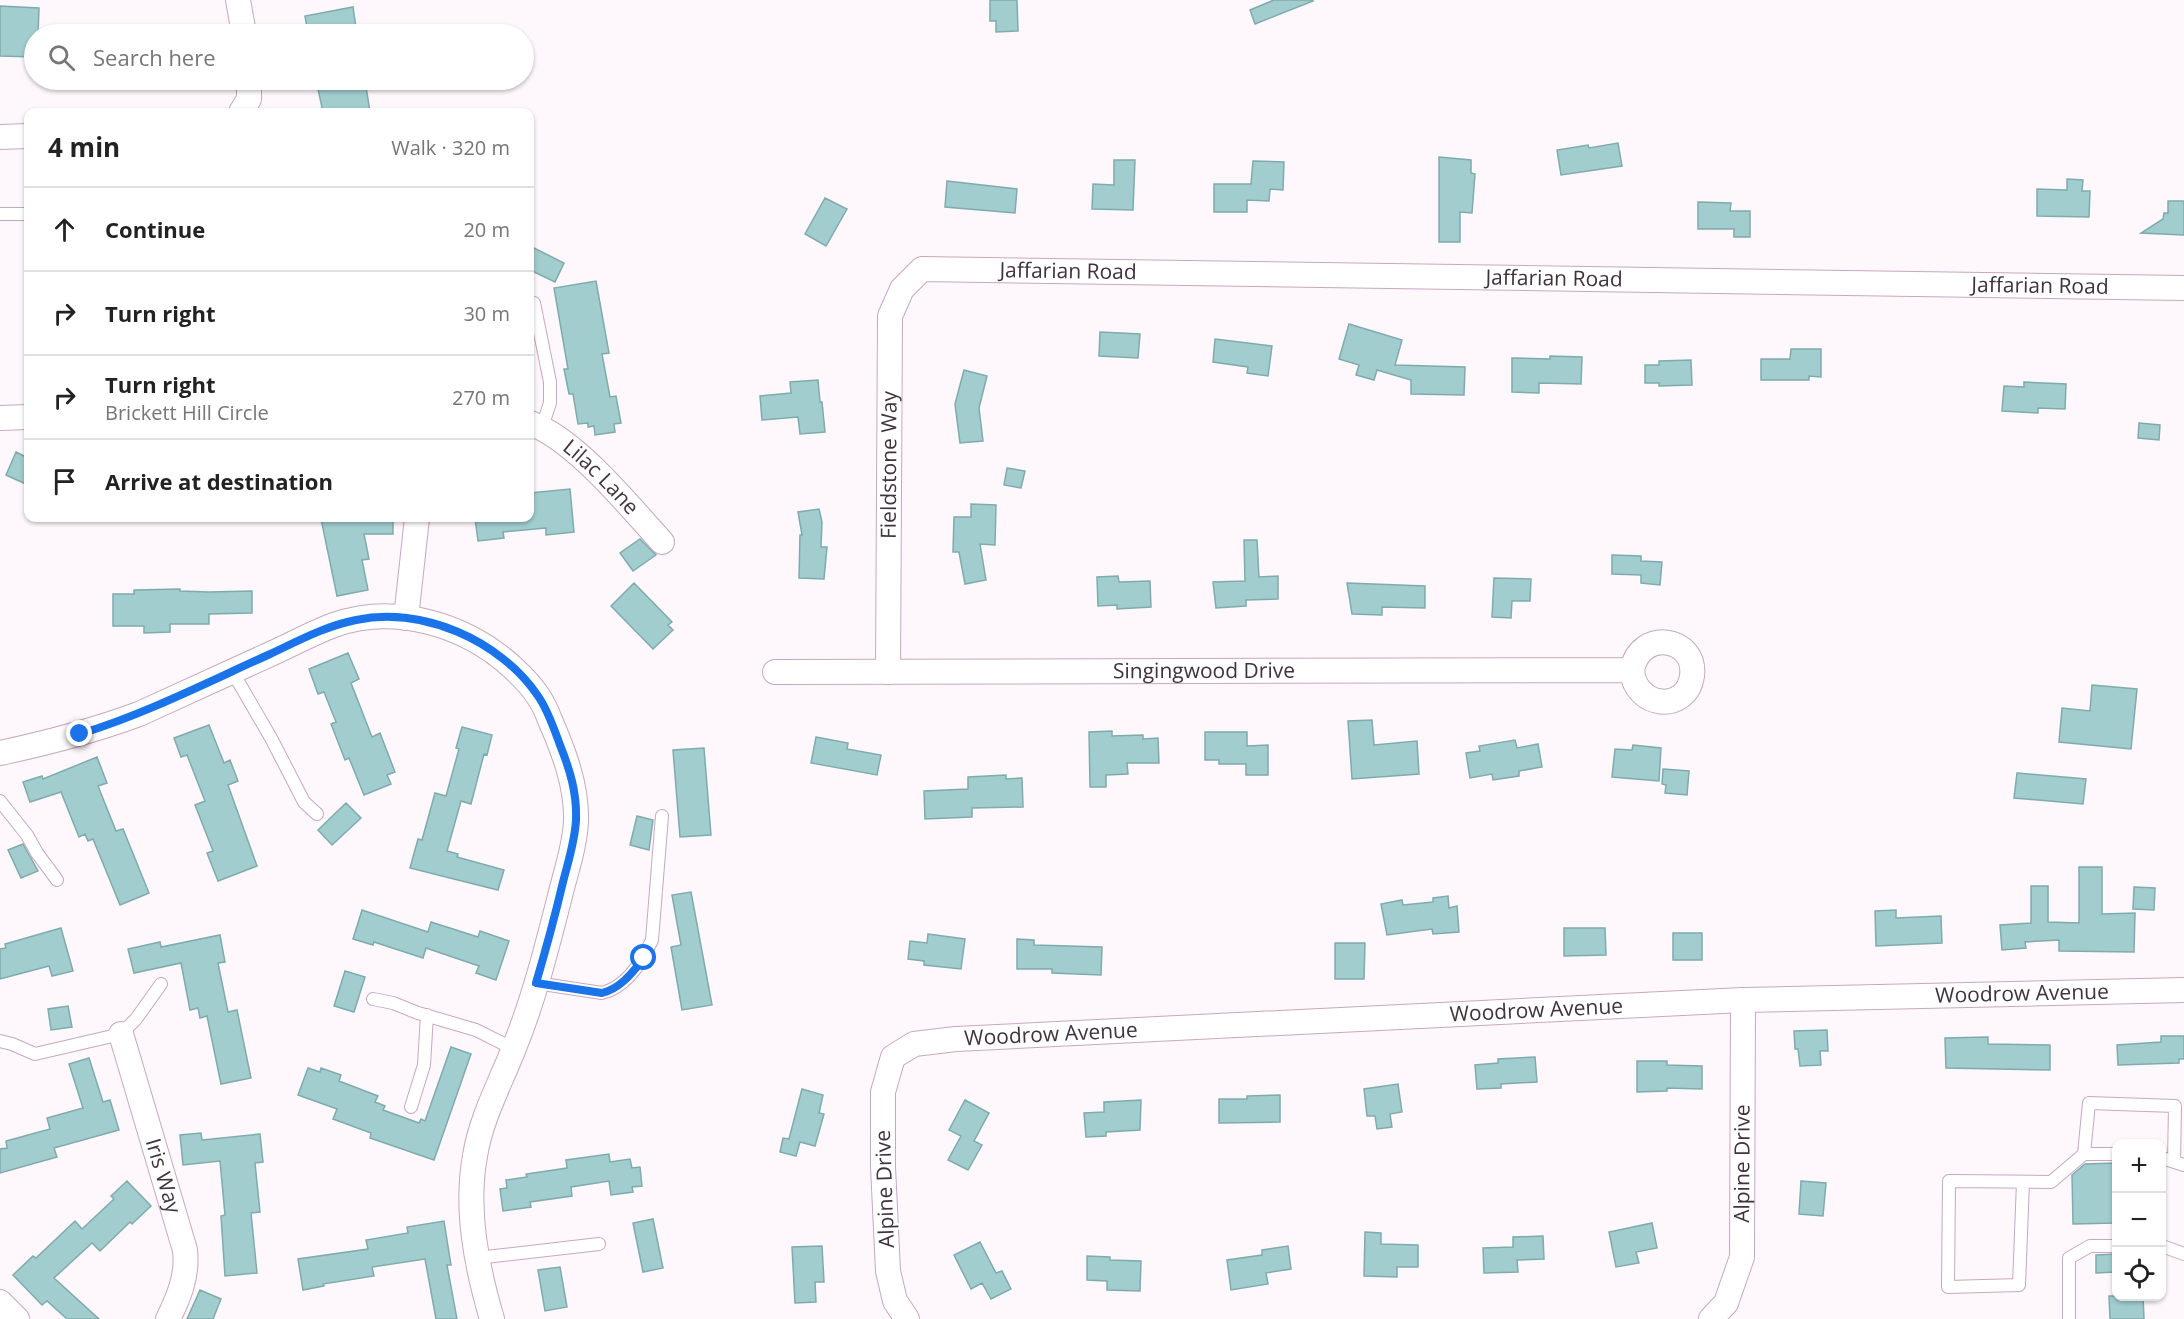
<!DOCTYPE html>
<html lang="en">
<head>
<meta charset="utf-8">
<style>
	body { margin:0; font-family:"Open Sans",sans-serif; background:#f2f2f2; color:#222 }
	.controls { position:absolute; right:18px; bottom:18px; display:grid; overflow:hidden; border-radius:12px; box-shadow:0 2px 4px #0004 }
	.controls button { width:54px; height:54px; display:grid; place-items:center; padding:0; border:0; border-bottom:2px solid #e0e0e0; background:#fff; color:#222; font:30px sans-serif }
	.stop { position:absolute; width:18px; height:18px; margin:-14px; border:4px solid #1a73e8; border-radius:50%; background:#fff }
	.stop.end { background:#1a73e8; border-color:#fff; box-shadow:0 2px 6px #0008 }
	.list { margin:0; padding:0; list-style:none }
	h2 { display:flex; justify-content:space-between; align-items:center; height:78px; margin:0; padding:0 24px; font-size:26px }
	h2 small { font-size:20px; font-weight:400; color:#767676 }
	.list li { display:grid; grid-template-columns:39px 1fr auto; gap:18px; align-items:center; box-sizing:border-box; height:84px; padding:0 24px; border-top:2px solid #e0e0e0 }
	.list b { display:block; font-size:22px; white-space:nowrap }
	.list p { margin:0; font-size:20px; white-space:nowrap; color:#767676 }
	.list em { font-size:20px; font-style:normal; color:#767676 }
	.icon { flex:none; width:33px; height:33px; fill:none; stroke:currentColor; stroke-width:2; stroke-linecap:round; stroke-linejoin:round }
	.map { position:relative; flex:none; width:2184px; height:1319px; overflow:hidden }
	.search { position:absolute; background:#fff; box-shadow:0 2px 4px #0004; left:24px; top:24px; width:510px; height:66px; display:flex; align-items:center; gap:15px; box-sizing:border-box; padding:0 21px; border-radius:33px; color:#767676; font-size:22px }
	.panel { position:absolute; background:#fff; box-shadow:0 2px 4px #0004; left:24px; top:108px; width:510px; height:414px; border-radius:12px }
	.map>svg:first-child { display:block }
</style>
</head>
<body>
<div class="map">
<svg width="2184" height="1319" viewBox="0 0 2184 1319">
	<rect width="100%" height="100%" fill="#fef7fc"/>
	<!-- building -->
	<path fill="#a1cdcf" stroke="#7fabad" stroke-width="1.5" d="M 990,0 L 1017,0 L 1018,31 L 996,32 L 996,21 L 990,21 Z
		M 1274,0 L 1313,0 L 1313,1 L 1255,24 L 1250,10 Z
		M 0,6 L 39,8 L 38,34 L 34,34 L 34,57 L 0,56 Z
		M 353,7 L 357,34 L 308,34 L 305,16 Z
		M 316,80 L 365,80 L 370,112 L 323,112 Z
		M 1618,143 L 1622,166 L 1561,175 L 1557,150 L 1588,145 L 1589,148 Z
		M 1439,157 L 1471,160 L 1471,173 L 1475,174 L 1472,213 L 1460,212 L 1460,242 L 1439,242 Z
		M 1114,160 L 1135,160 L 1133,210 L 1092,209 L 1093,184 L 1114,185 Z
		M 1253,161 L 1284,162 L 1283,190 L 1270,189 L 1269,201 L 1247,200 L 1247,212 L 1214,212 L 1214,184 L 1251,184 Z
		M 2067,179 L 2083,180 L 2082,191 L 2090,191 L 2089,217 L 2037,216 L 2037,189 L 2067,190 Z
		M 947,181 L 1017,189 L 1015,213 L 945,207 Z
		M 825,198 L 847,209 L 826,246 L 805,234 Z
		M 2168,201 L 2184,201 L 2184,235 L 2141,233 L 2163,219 L 2164,213 L 2168,213 Z
		M 1698,202 L 1731,203 L 1730,211 L 1750,211 L 1750,237 L 1734,237 L 1734,229 L 1698,229 Z
		M 530,246 L 564,263 L 555,282 L 530,270 Z
		M 596,281 L 609,353 L 602,354 L 610,397 L 616,396 L 621,423 L 614,424 L 615,432 L 595,435 L 594,426 L 588,427 L 588,423 L 578,424 L 573,394 L 569,394 L 564,369 L 568,369 L 554,288 Z
		M 1349,324 L 1402,340 L 1395,365 L 1465,367 L 1464,395 L 1411,394 L 1411,380 L 1377,370 L 1374,380 L 1356,375 L 1359,365 L 1339,359 Z
		M 1100,332 L 1140,334 L 1138,358 L 1099,356 Z
		M 1215,339 L 1272,346 L 1268,376 L 1247,373 L 1248,367 L 1213,362 Z
		M 1791,349 L 1821,349 L 1821,377 L 1809,376 L 1809,380 L 1761,380 L 1761,359 L 1790,359 Z
		M 1550,356 L 1582,357 L 1581,384 L 1539,383 L 1539,393 L 1512,392 L 1512,358 L 1550,359 Z
		M 1691,360 L 1692,385 L 1659,386 L 1659,383 L 1645,383 L 1645,365 L 1659,365 L 1659,361 Z
		M 964,370 L 987,376 L 979,408 L 983,441 L 960,443 L 955,404 Z
		M 818,380 L 820,402 L 822,402 L 825,432 L 800,434 L 798,417 L 762,420 L 760,396 L 791,393 L 790,382 Z
		M 2024,382 L 2066,384 L 2065,409 L 2038,408 L 2038,413 L 2002,411 L 2004,386 L 2024,387 Z
		M 2139,423 L 2160,425 L 2159,440 L 2138,438 Z
		M 16,452 L 28,458 L 28,485 L 6,475 Z
		M 1007,468 L 1025,471 L 1021,488 L 1004,485 Z
		M 570,489 L 574,532 L 546,535 L 546,528 L 503,532 L 504,538 L 478,541 L 475,518 L 530,518 L 530,493 Z
		M 971,504 L 996,505 L 995,545 L 980,544 L 986,580 L 965,584 L 959,552 L 953,552 L 954,517 L 971,517 Z
		M 819,509 L 822,522 L 821,547 L 827,547 L 824,579 L 799,578 L 800,535 L 802,535 L 798,512 Z
		M 330,518 L 393,518 L 393,534 L 364,534 L 369,559 L 362,560 L 368,590 L 337,596 L 321,519 Z
		M 640,539 L 656,555 L 633,571 L 620,553 Z
		M 1244,540 L 1257,540 L 1259,577 L 1278,576 L 1278,599 L 1246,600 L 1246,606 L 1216,608 L 1213,582 L 1245,581 Z
		M 1612,555 L 1641,556 L 1641,561 L 1662,562 L 1660,585 L 1641,583 L 1641,575 L 1612,574 Z
		M 1118,576 L 1119,582 L 1150,581 L 1151,607 L 1117,609 L 1117,605 L 1098,606 L 1097,577 Z
		M 1494,578 L 1531,579 L 1530,601 L 1512,601 L 1511,618 L 1492,617 Z
		M 634,583 L 672,622 L 668,625 L 673,630 L 653,649 L 611,606 Z
		M 1347,583 L 1425,586 L 1425,608 L 1382,607 L 1382,615 L 1352,614 Z
		M 180,589 L 180,591 L 209,592 L 252,591 L 252,613 L 209,614 L 209,624 L 170,624 L 170,632 L 144,633 L 144,626 L 113,626 L 113,594 L 134,594 L 134,590 Z
		M 348,653 L 359,679 L 351,683 L 372,737 L 380,733 L 395,772 L 387,775 L 391,784 L 364,795 L 349,758 L 345,760 L 331,724 L 336,722 L 324,692 L 318,694 L 309,669 Z
		M 2092,685 L 2137,689 L 2131,749 L 2059,742 L 2062,708 L 2090,711 Z
		M 1372,720 L 1374,745 L 1417,741 L 1419,774 L 1352,779 L 1348,721 Z
		M 209,725 L 224,763 L 230,760 L 238,781 L 228,785 L 257,866 L 218,881 L 207,853 L 213,851 L 195,805 L 205,801 L 187,755 L 181,757 L 174,738 Z
		M 462,727 L 492,735 L 487,755 L 484,754 L 471,804 L 461,801 L 447,851 L 458,854 L 457,857 L 504,870 L 498,890 L 410,868 L 418,839 L 422,840 L 435,793 L 446,796 L 459,749 L 456,748 Z
		M 1112,731 L 1112,736 L 1143,735 L 1143,739 L 1158,738 L 1159,763 L 1127,763 L 1128,774 L 1106,775 L 1106,787 L 1090,787 L 1089,732 Z
		M 1205,732 L 1247,732 L 1247,746 L 1268,745 L 1268,775 L 1246,775 L 1246,764 L 1219,764 L 1219,760 L 1205,760 Z
		M 816,737 L 848,743 L 847,749 L 881,755 L 877,775 L 811,763 Z
		M 1515,740 L 1517,748 L 1538,744 L 1542,767 L 1519,771 L 1519,776 L 1493,780 L 1492,774 L 1470,778 L 1466,753 L 1480,751 L 1479,746 Z
		M 1633,745 L 1661,748 L 1659,781 L 1612,777 L 1615,749 L 1632,750 Z
		M 704,748 L 711,835 L 680,837 L 673,750 Z
		M 97,757 L 107,783 L 98,786 L 116,831 L 123,829 L 149,893 L 120,905 L 93,839 L 88,841 L 85,834 L 79,837 L 61,792 L 30,802 L 23,782 L 42,776 L 43,779 Z
		M 1663,769 L 1689,771 L 1687,795 L 1665,793 L 1666,785 L 1662,784 Z
		M 2017,773 L 2086,779 L 2083,804 L 2014,798 Z
		M 1006,775 L 1006,779 L 1022,778 L 1023,807 L 972,808 L 972,817 L 925,819 L 924,791 L 968,789 L 968,777 Z
		M 346,803 L 361,818 L 332,845 L 318,830 Z
		M 637,816 L 653,820 L 649,850 L 630,845 Z
		M 23,844 L 38,871 L 21,878 L 8,850 Z
		M 2079,867 L 2102,867 L 2102,914 L 2135,913 L 2134,952 L 2059,951 L 2059,940 L 2025,942 L 2026,948 L 2002,950 L 2000,925 L 2031,923 L 2031,886 L 2048,886 L 2048,922 L 2079,923 Z
		M 2134,887 L 2155,888 L 2154,910 L 2133,909 Z
		M 691,892 L 712,1005 L 682,1010 L 671,947 L 681,945 L 672,895 Z
		M 1448,896 L 1449,908 L 1457,906 L 1459,932 L 1433,934 L 1432,929 L 1387,935 L 1381,904 L 1402,900 L 1403,905 L 1433,902 L 1433,898 Z
		M 362,910 L 428,932 L 431,922 L 478,937 L 480,931 L 509,941 L 496,980 L 476,973 L 479,966 L 426,948 L 423,958 L 374,942 L 373,945 L 353,939 Z
		M 1896,910 L 1896,918 L 1941,916 L 1942,943 L 1876,946 L 1875,911 Z
		M 61,928 L 73,971 L 52,976 L 49,966 L 0,979 L 0,949 L 6,948 L 5,944 Z
		M 1564,928 L 1605,928 L 1606,955 L 1564,956 Z
		M 1673,933 L 1702,933 L 1702,960 L 1673,960 Z
		M 928,934 L 965,939 L 961,969 L 924,965 L 924,961 L 908,959 L 910,941 L 927,943 Z
		M 220,935 L 225,962 L 218,963 L 228,1012 L 237,1010 L 251,1078 L 221,1084 L 207,1016 L 200,1018 L 198,1008 L 190,1010 L 181,963 L 134,973 L 128,949 L 160,942 L 161,947 Z
		M 1017,939 L 1034,940 L 1034,945 L 1102,947 L 1101,975 L 1052,973 L 1052,969 L 1017,969 Z
		M 1335,943 L 1365,943 L 1364,979 L 1335,979 Z
		M 345,971 L 365,977 L 354,1012 L 334,1006 Z
		M 68,1006 L 72,1027 L 51,1030 L 48,1009 Z
		M 1827,1030 L 1828,1051 L 1820,1051 L 1821,1065 L 1800,1066 L 1798,1049 L 1795,1049 L 1794,1031 Z
		M 2161,1036 L 2184,1036 L 2184,1059 L 2179,1059 L 2179,1063 L 2118,1065 L 2117,1045 L 2161,1042 Z
		M 1988,1037 L 1988,1044 L 2050,1045 L 2050,1070 L 1946,1068 L 1945,1038 Z
		M 451,1047 L 471,1054 L 434,1160 L 370,1138 L 371,1133 L 333,1119 L 337,1109 L 298,1095 L 308,1068 L 320,1072 L 321,1068 L 341,1075 L 339,1081 L 378,1096 L 375,1102 L 385,1106 L 383,1110 L 419,1123 L 421,1119 L 425,1121 Z
		M 1535,1057 L 1537,1082 L 1501,1084 L 1501,1088 L 1477,1089 L 1475,1065 L 1498,1063 L 1498,1059 Z
		M 89,1058 L 103,1102 L 110,1100 L 119,1130 L 54,1148 L 57,1157 L 0,1173 L 0,1149 L 7,1148 L 6,1141 L 50,1129 L 47,1118 L 83,1108 L 69,1064 Z
		M 1637,1061 L 1667,1061 L 1667,1065 L 1702,1066 L 1702,1089 L 1667,1088 L 1667,1091 L 1637,1092 Z
		M 1398,1084 L 1402,1112 L 1390,1114 L 1392,1127 L 1377,1129 L 1375,1116 L 1367,1116 L 1364,1089 Z
		M 802,1089 L 823,1095 L 819,1113 L 824,1114 L 815,1146 L 800,1142 L 796,1156 L 780,1152 L 783,1138 L 789,1139 Z
		M 1280,1095 L 1280,1122 L 1219,1123 L 1219,1099 L 1247,1099 L 1247,1096 Z
		M 965,1100 L 989,1113 L 974,1141 L 982,1145 L 968,1170 L 948,1160 L 961,1136 L 949,1130 Z
		M 1141,1100 L 1140,1130 L 1106,1132 L 1106,1136 L 1086,1137 L 1084,1113 L 1104,1112 L 1104,1102 Z
		M 201,1133 L 202,1140 L 260,1134 L 263,1162 L 255,1163 L 260,1212 L 251,1213 L 257,1273 L 225,1276 L 221,1216 L 225,1215 L 220,1161 L 183,1165 L 180,1135 Z
		M 609,1154 L 610,1162 L 630,1159 L 632,1168 L 640,1167 L 642,1186 L 632,1187 L 633,1192 L 611,1195 L 609,1181 L 571,1187 L 572,1196 L 530,1202 L 531,1207 L 503,1211 L 500,1189 L 507,1188 L 506,1180 L 527,1177 L 526,1174 L 567,1168 L 566,1160 Z
		M 2116,1163 L 2116,1223 L 2073,1224 L 2072,1175 L 2085,1164 Z
		M 127,1181 L 151,1206 L 132,1224 L 130,1222 L 100,1251 L 92,1243 L 54,1278 L 99,1319 L 67,1319 L 47,1301 L 42,1305 L 13,1275 L 33,1256 L 36,1258 L 75,1221 L 82,1229 L 114,1199 L 111,1196 Z
		M 1801,1181 L 1826,1183 L 1823,1216 L 1799,1214 Z
		M 653,1219 L 663,1268 L 643,1272 L 633,1223 Z
		M 444,1221 L 451,1265 L 447,1265 L 457,1319 L 436,1319 L 425,1259 L 372,1267 L 374,1276 L 323,1284 L 324,1286 L 303,1290 L 298,1259 L 368,1249 L 366,1240 L 408,1233 L 407,1227 Z
		M 1652,1223 L 1657,1248 L 1636,1252 L 1639,1263 L 1616,1267 L 1609,1232 Z
		M 1365,1232 L 1381,1233 L 1381,1244 L 1418,1245 L 1418,1267 L 1397,1267 L 1397,1277 L 1364,1276 Z
		M 1543,1236 L 1544,1259 L 1517,1260 L 1518,1272 L 1484,1273 L 1483,1248 L 1513,1247 L 1513,1237 Z
		M 980,1242 L 996,1273 L 1002,1271 L 1011,1289 L 991,1299 L 982,1283 L 971,1289 L 954,1255 Z
		M 822,1246 L 824,1282 L 815,1282 L 816,1302 L 795,1303 L 792,1247 Z
		M 1288,1246 L 1291,1269 L 1266,1273 L 1268,1284 L 1231,1290 L 1227,1260 L 1262,1255 L 1262,1250 Z
		M 2116,1254 L 2116,1272 L 2096,1273 L 2096,1255 Z
		M 1087,1256 L 1110,1257 L 1110,1260 L 1141,1261 L 1140,1291 L 1107,1290 L 1107,1281 L 1087,1280 Z
		M 560,1267 L 567,1307 L 545,1311 L 538,1270 Z
		M 200,1290 L 221,1299 L 213,1319 L 187,1319 Z
		M 2109,1296 L 2143,1296 L 2144,1319 L 2110,1319 Z"/>
	<g fill="none" stroke-linecap="round" stroke-linejoin="round">
		<!-- service casing -->
		<g stroke="#c8a8bd" stroke-width="14">
			<path id="service" d="M 0,214 L 28,214
				M 534,303 L 550,382 L 550,403 L 542,427
				M 232,671 L 271,738 L 304,802 L 317,814
				M 0,801 L 27,835 L 37,853 L 57,880
				M 536,983 L 602,993 C 627,987 642,962 652,940 L 662,816
				M 373,999 L 393,1003 L 418,1013 L 476,1030 L 514,1049
				M 0,1041 L 12,1044 L 35,1054 L 121,1034 L 136,1019 L 161,984
				M 411,1107 L 424,1065 L 427,1015
				M 2084,1154 L 2089,1103 L 2175,1106 L 2174,1162
				M 2162,1158 L 2184,1165
				M 2023,1182 L 2019,1285 L 1948,1287 L 1949,1181 L 2051,1182 L 2084,1154 L 2116,1154
				M 2162,1246 L 2184,1254
				M 477,1258 L 599,1244
				M 2069,1319 L 2069,1258 L 2090,1246 L 2116,1246"/>
		</g>
		<!-- minor casing -->
		<g stroke="#c8a8bd" stroke-width="26">
			<g id="minor">
				<path d="M 238,0 L 244,34"/>
				<path d="M 241,112 L 249,99 L 249,80"/>
				<path d="M 0,137 L 28,136"/>
				<path d="M 0,418 L 28,417"/>
				<path id="s1" d="M 530,423 C 576,440 628,505 662,542"/>
				<path d="M 406,618 L 417,518"/>
				<path id="s2" d="M 775,672 L 1632,670 C 1635,709 1687,713 1692,676 C 1697,637 1640,628 1632,670"/>
				<path id="s3" d="M 888,672 L 890,316 L 902,289 L 922,269 L 2184,288"/>
				<path d="M 0,753 C 47,743 93,731 139,714 C 180,695 222,676 264,657 C 287,647 310,634 334,625 C 395,603 466,625 512,667 C 522,676 531,685 538,696 C 543,703 547,712 550,720 C 564,752 577,786 576,821 C 575,846 566,871 560,896 C 547,947 534,999 514,1048 C 500,1084 481,1118 475,1156 C 465,1210 477,1268 492,1319"/>
				<path id="s4" d="M 121,1034 L 185,1250 C 188,1275 179,1297 168,1319"/>
				<path d="M 0,1302 L 17,1319"/>
				<path id="s5" d="M 907,1319 L 895,1301 L 888,1271 L 883,1167 L 883,1092 L 893,1057 L 914,1044 L 956,1039 L 1743,1000 L 2184,990"/>
				<path id="s6" d="M 1711,1319 L 1726,1303 L 1742,1257 L 1743,1000"/>
			</g>
		</g>
		<!-- service -->
		<use href="#service" stroke="#fff" stroke-width="12"/>
		<!-- minor -->
		<use href="#minor" stroke="#fff" stroke-width="24"/>
	</g>
	<g fill="none" stroke-linecap="round" stroke-linejoin="round">
		<!-- route -->
		<path stroke="#1a73e8" stroke-width="8" d="M 80,734 C 145,714 206,683 268,655 C 296,642 325,626 356,620 C 422,606 500,640 538,696 C 548,710 554,729 560,745 C 570,770 577,793 576,820 C 575,841 568,862 563,882 C 555,916 546,949 536,983 L 602,993 C 621,988 632,973 644,958"/>
	</g>
	<g text-anchor="middle" stroke-width="4.5" stroke-linejoin="round" paint-order="stroke">
		<!-- street labels -->
		<g font-size="21" fill="#40333c" stroke="#fff">
			<text dy="7" stroke="none"><textPath href="#s3" startOffset="560">Jaffarian Road</textPath></text>
			<text dy="7" stroke="none"><textPath href="#s3" startOffset="1046">Jaffarian Road</textPath></text>
			<text dy="7" stroke="none"><textPath href="#s3" startOffset="1532">Jaffarian Road</textPath></text>
			<text dy="7" stroke="none"><textPath href="#s3" startOffset="207">Fieldstone Way</textPath></text>
			<text dy="7" stroke="none"><textPath href="#s1" startOffset="90">Lilac Lane</textPath></text>
			<text dy="7" stroke="none"><textPath href="#s2" startOffset="429">Singingwood Drive</textPath></text>
			<text dy="7" stroke="none"><textPath href="#s5" startOffset="1402">Woodrow Avenue</textPath></text>
			<text dy="7" stroke="none"><textPath href="#s5" startOffset="916">Woodrow Avenue</textPath></text>
			<text dy="7" stroke="none"><textPath href="#s5" startOffset="430">Woodrow Avenue</textPath></text>
			<text dy="7" stroke="none"><textPath href="#s6" startOffset="164">Alpine Drive</textPath></text>
			<text dy="7" stroke="none"><textPath href="#s4" startOffset="148">Iris Way</textPath></text>
			<text transform="translate(885 1189) rotate(-92)" y="7">Alpine Drive</text>
		</g>
	</g>
</svg>
<div class="controls">
<button>+</button>
<button>−</button>
<button><svg class="icon" aria-label="locate" viewBox="0 0 24 24"><circle cx="12" cy="12" r="6"/><path d="M12 2v4M12 18v4M2 12h4M18 12h4"/></svg></button>
</div>
<div class="stop" style="left:644px;top:958px"></div>
<div class="stop end" style="left:80px;top:734px"></div>
<div class="search"><svg class="icon" aria-label="search" viewBox="0 0 24 24"><circle cx="10" cy="10" r="6"/><path d="M15 15l6 6"/></svg>Search here</div>
<section class="panel">
<h2>4 min<small>Walk · 320 m</small></h2>
<ul class="list">
<li><svg class="icon" aria-label="ahead" viewBox="0 0 24 24"><path d="M12 20V5M6 11l6-6 6 6"/></svg><div><b>Continue</b></div><em>20 m</em></li>
<li><svg class="icon" aria-label="right" viewBox="0 0 24 24"><path d="M7 20v-9h11M14 6l5 5-5 5"/></svg><div><b>Turn right</b></div><em>30 m</em></li>
<li><svg class="icon" aria-label="right" viewBox="0 0 24 24"><path d="M7 20v-9h11M14 6l5 5-5 5"/></svg><div><b>Turn right</b><p>Brickett Hill Circle</p></div><em>270 m</em></li>
<li><svg class="icon" aria-label="arrive" viewBox="0 0 24 24"><path d="M6 21V4h12l-3 4 3 4H6"/></svg><div><b>Arrive at destination</b></div></li>
</ul>
</section>
</div>
</body>
</html>
